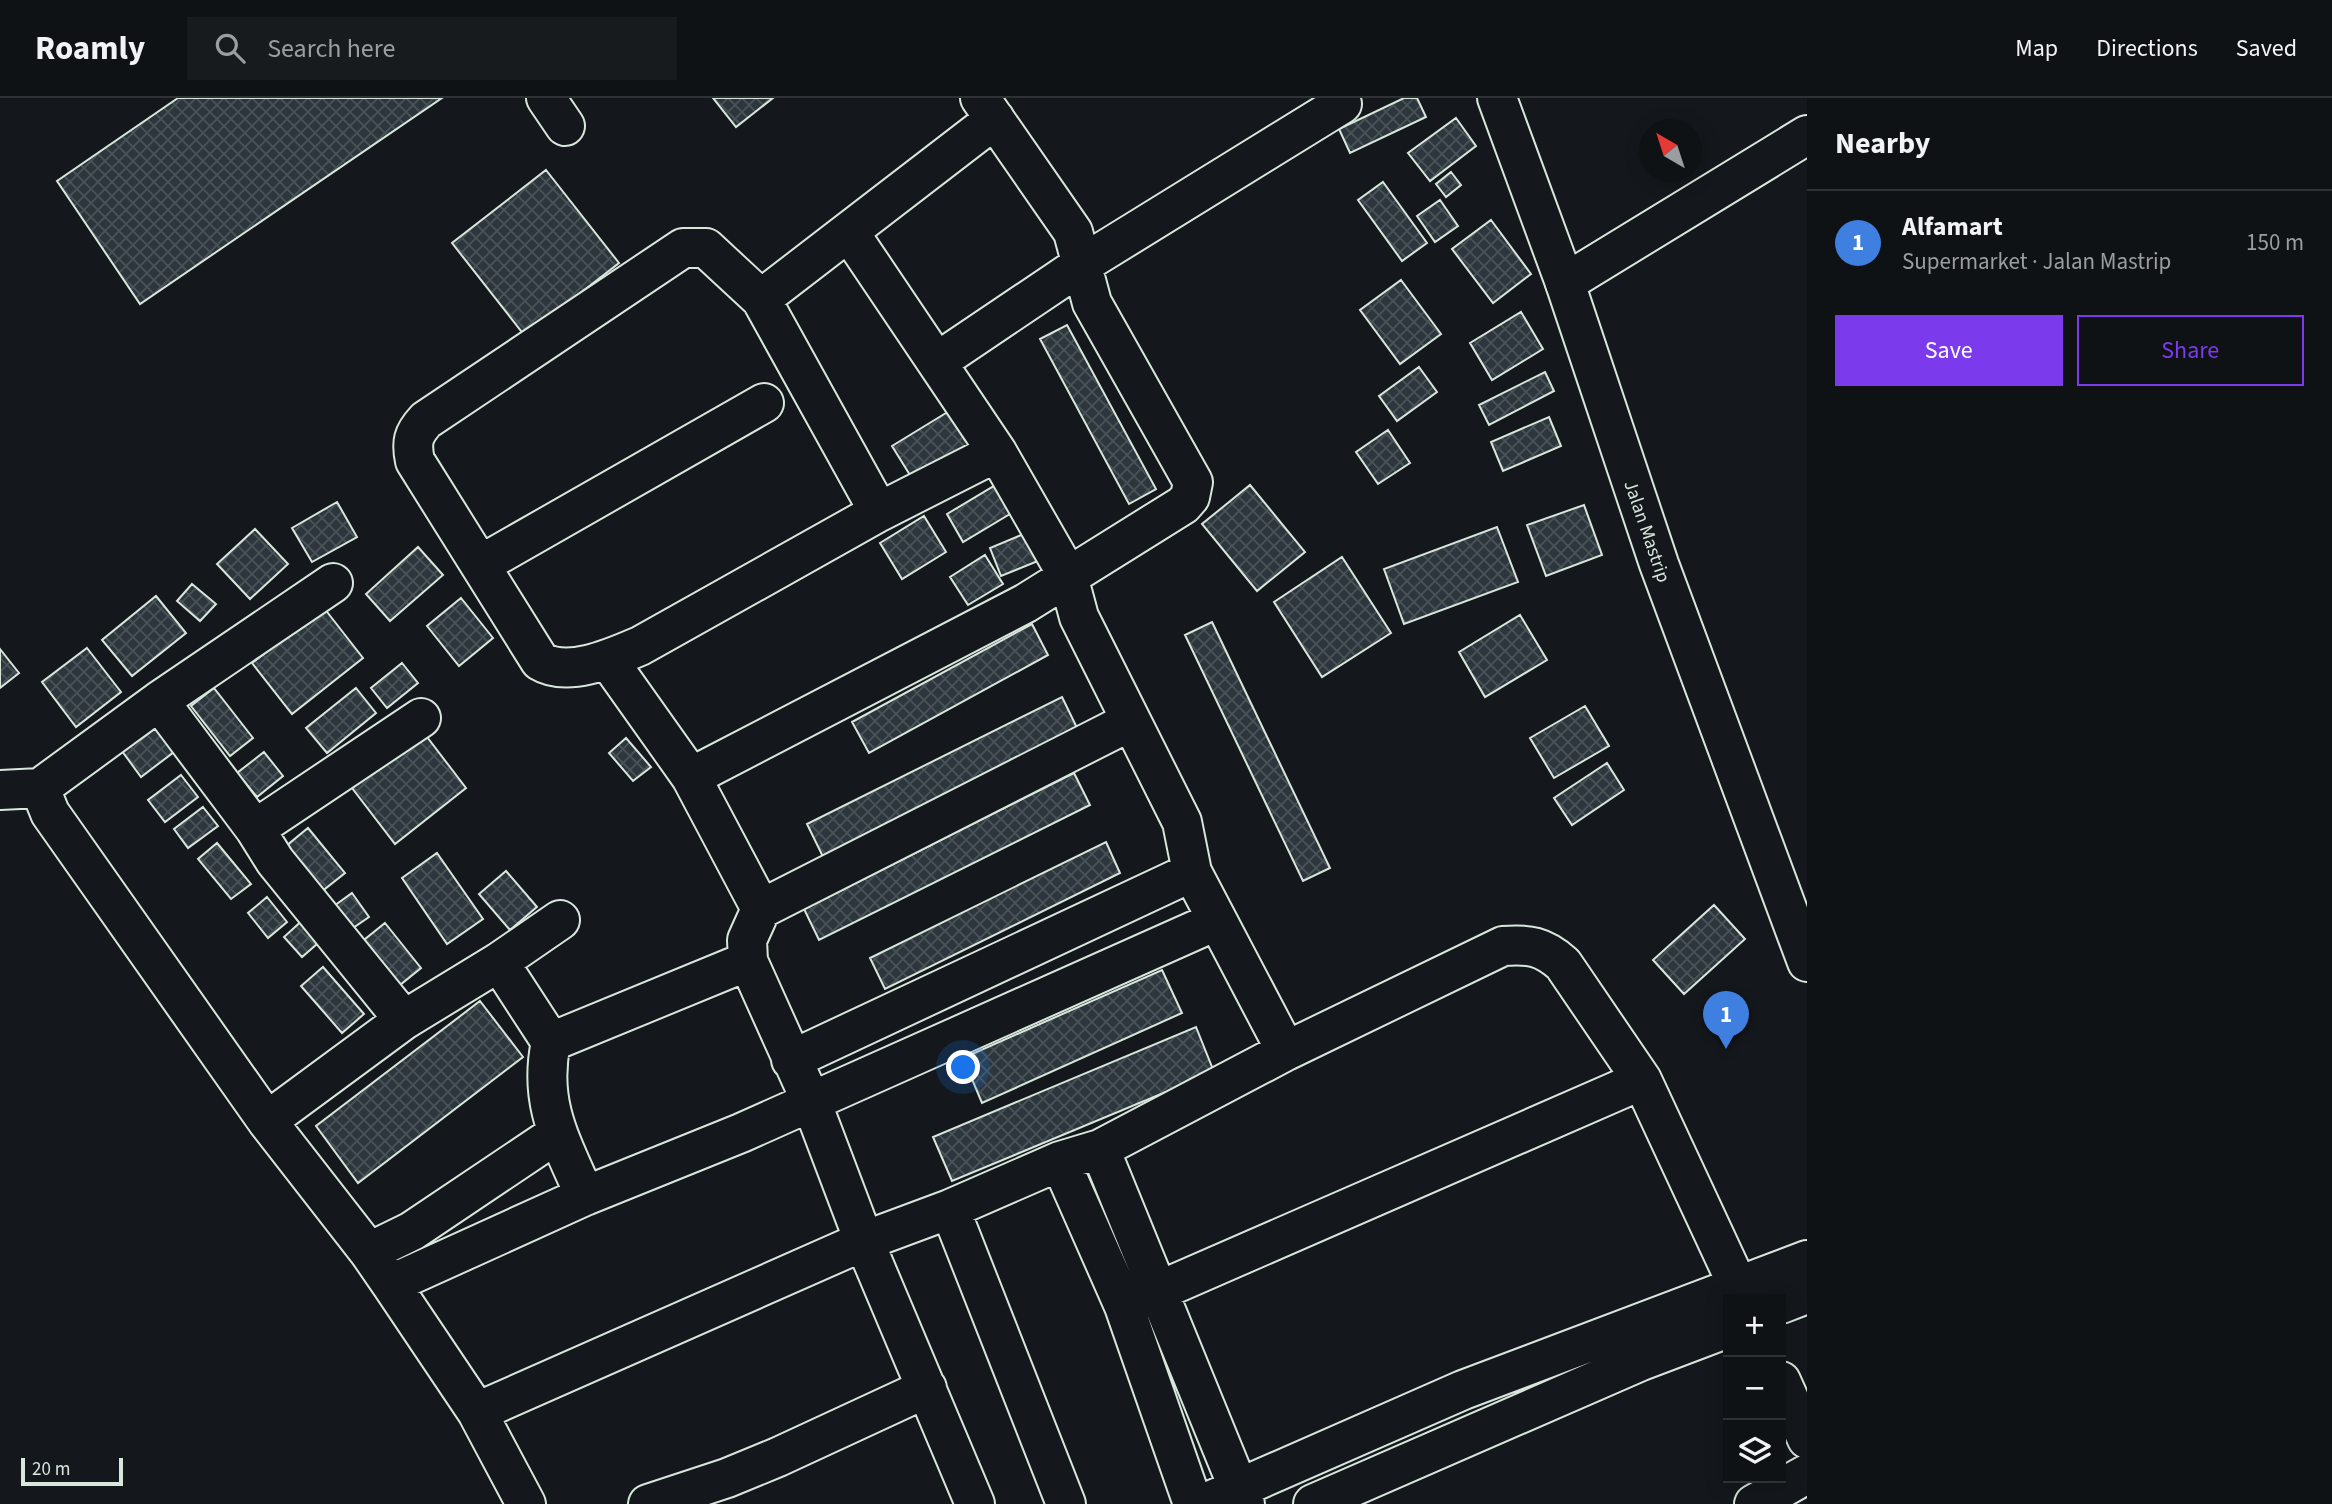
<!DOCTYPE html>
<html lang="en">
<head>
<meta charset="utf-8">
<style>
	body { margin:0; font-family:"Source Sans 3",sans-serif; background:#181b1e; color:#f1f3f6 }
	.controls { position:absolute; right:21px; bottom:21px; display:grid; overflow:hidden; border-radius:0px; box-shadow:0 4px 18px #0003 }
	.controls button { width:63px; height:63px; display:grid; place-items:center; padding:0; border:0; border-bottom:2px solid #2f3234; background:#0f1215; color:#f1f3f6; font:35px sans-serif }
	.compass { position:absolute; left:1639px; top:21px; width:63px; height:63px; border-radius:50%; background:#0f1215; box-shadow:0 4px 18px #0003; rotate:321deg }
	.scale { position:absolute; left:21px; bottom:18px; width:102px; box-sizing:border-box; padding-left:7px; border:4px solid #d8e6dc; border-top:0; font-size:19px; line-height:24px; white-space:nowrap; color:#d8e6dc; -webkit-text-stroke:5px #14181c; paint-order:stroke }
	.you { position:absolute; left:964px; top:970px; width:24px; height:24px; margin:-18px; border:5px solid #fff; border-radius:50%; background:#1a73e8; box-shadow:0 0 0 10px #1a73e833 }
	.badge { display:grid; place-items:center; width:46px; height:46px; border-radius:50%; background:#7c3aed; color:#fff; font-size:23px; font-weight:700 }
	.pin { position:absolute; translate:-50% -58px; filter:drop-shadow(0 2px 4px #0008) }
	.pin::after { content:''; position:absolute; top:37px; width:24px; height:21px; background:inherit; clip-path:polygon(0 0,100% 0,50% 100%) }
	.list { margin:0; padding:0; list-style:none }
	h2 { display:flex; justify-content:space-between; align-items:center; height:91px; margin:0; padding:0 28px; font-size:30px }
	h2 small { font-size:23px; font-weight:400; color:#9b9ea0 }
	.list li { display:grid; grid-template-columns:46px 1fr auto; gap:21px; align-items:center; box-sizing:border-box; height:105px; padding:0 28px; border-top:2px solid #2f3234 }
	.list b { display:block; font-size:26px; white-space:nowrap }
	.list p { margin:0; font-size:23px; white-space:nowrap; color:#9b9ea0 }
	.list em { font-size:23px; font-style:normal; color:#9b9ea0 }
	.actions { display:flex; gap:14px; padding:21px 28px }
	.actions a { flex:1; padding:16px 0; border:2px solid #7c3aed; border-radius:0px; text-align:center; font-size:24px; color:#7c3aed }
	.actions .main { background:#7c3aed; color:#fff }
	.icon { flex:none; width:38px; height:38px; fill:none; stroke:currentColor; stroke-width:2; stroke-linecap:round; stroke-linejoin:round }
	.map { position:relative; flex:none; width:1807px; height:1406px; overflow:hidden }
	header { display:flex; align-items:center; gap:42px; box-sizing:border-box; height:98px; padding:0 35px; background:#0f1215; border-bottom:2px solid #2f3234 }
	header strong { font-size:33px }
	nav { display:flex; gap:38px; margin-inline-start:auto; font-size:24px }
	.search { width:490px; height:63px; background:#181b1e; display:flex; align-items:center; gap:18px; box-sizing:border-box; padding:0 24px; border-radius:0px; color:#9b9ea0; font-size:26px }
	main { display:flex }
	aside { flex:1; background:#0f1215 }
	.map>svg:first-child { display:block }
</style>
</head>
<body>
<header>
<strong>Roamly</strong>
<div class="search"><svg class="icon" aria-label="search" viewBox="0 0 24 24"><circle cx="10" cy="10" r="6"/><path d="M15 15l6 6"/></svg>Search here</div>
<nav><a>Map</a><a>Directions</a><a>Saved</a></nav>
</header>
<main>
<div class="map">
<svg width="1807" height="1406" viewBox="0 0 1807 1406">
	<defs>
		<pattern id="building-cross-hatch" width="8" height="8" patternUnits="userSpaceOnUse" patternTransform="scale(1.75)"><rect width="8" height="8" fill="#2c363c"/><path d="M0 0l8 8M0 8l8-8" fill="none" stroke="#4a5358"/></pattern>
	</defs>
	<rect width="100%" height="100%" fill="#14181c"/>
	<!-- building -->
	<path fill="url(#building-cross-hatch)" stroke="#d8e6dc" stroke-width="2" d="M 178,0 L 442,0 L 140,206 L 57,83 Z
		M 713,0 L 773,0 L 736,29 Z
		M 1404,0 L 1417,0 L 1426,19 L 1350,55 L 1339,31 Z
		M 1456,20 L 1476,48 L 1430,83 L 1408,55 Z
		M 546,72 L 619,165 L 525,238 L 452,145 Z
		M 1451,74 L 1461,87 L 1446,99 L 1436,86 Z
		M 1383,84 L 1427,145 L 1402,163 L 1358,102 Z
		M 1440,102 L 1458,128 L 1435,144 L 1417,118 Z
		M 1491,122 L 1531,176 L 1493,205 L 1452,151 Z
		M 1401,182 L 1441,236 L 1400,266 L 1360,212 Z
		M 1521,214 L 1543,251 L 1492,282 L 1470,245 Z
		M 1067,227 L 1156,391 L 1129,406 L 1040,241 Z
		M 1419,269 L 1437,294 L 1397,323 L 1379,298 Z
		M 1545,274 L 1554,293 L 1489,327 L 1479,307 Z
		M 959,307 L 980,341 L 913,382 L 892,348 Z
		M 1549,319 L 1561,348 L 1503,373 L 1491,344 Z
		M 1388,332 L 1410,365 L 1378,386 L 1356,354 Z
		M 999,385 L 1015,413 L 963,444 L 947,416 Z
		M 1250,387 L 1305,454 L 1257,493 L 1202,426 Z
		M 337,404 L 357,439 L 312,464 L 292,430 Z
		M 1584,407 L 1602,457 L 1546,478 L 1527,427 Z
		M 924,418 L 946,454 L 902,481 L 880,445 Z
		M 1497,429 L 1518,484 L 1404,526 L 1384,471 Z
		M 255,431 L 288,466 L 250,501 L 217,466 Z
		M 1026,435 L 1038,463 L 1001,478 L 990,450 Z
		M 418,449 L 443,477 L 390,523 L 366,496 Z
		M 985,457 L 1003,486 L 968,507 L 950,479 Z
		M 1342,459 L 1391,535 L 1322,579 L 1274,504 Z
		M 192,486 L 216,506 L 200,523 L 177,503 Z
		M 156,498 L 186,535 L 132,578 L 102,542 Z
		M 461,500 L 493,540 L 459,568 L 427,528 Z
		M 324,510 L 363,560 L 292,616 L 252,565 Z
		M 1520,517 L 1547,562 L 1485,599 L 1459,554 Z
		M 1212,524 L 1330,770 L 1303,783 L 1185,537 Z
		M 1032,526 L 1048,557 L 869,655 L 852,624 Z
		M 87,550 L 121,594 L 76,629 L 42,584 Z
		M 0,551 L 19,575 L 0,590 Z
		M 402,565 L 418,585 L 387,610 L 371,590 Z
		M 214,590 L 253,640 L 230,658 L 191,608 Z
		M 356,590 L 376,615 L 327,655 L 306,630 Z
		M 1062,599 L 1081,638 L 826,765 L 807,726 Z
		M 1585,608 L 1609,648 L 1554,680 L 1530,640 Z
		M 156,621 L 178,651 L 141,679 L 119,649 Z
		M 424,635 L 466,690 L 395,746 L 352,690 Z
		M 626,640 L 651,669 L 633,683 L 609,655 Z
		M 264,654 L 283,678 L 257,699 L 237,675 Z
		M 1607,665 L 1624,692 L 1572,727 L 1554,700 Z
		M 1074,675 L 1090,707 L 819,842 L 804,811 Z
		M 181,677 L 198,699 L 165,724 L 148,702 Z
		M 203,709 L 218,728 L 188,750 L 174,731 Z
		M 308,730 L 345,775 L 316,798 L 280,753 Z
		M 1106,744 L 1120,775 L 885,891 L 870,860 Z
		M 217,745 L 251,786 L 231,801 L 198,761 Z
		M 437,755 L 483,821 L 447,846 L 402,780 Z
		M 506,773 L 537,809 L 510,832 L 479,796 Z
		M 352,795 L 369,819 L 350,832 L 334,808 Z
		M 267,799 L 287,824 L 268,840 L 248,815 Z
		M 1714,807 L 1745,841 L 1684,896 L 1653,862 Z
		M 306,819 L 324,840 L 302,859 L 284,839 Z
		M 385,825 L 421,870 L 395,891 L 359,846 Z
		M 323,869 L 364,916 L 342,935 L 301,888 Z
		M 1162,872 L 1182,915 L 982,1005 L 963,960 Z
		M 480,903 L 523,959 L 358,1085 L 316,1028 Z
		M 1196,929 L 1214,974 L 952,1083 L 933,1039 Z"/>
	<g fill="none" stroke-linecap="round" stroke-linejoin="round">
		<!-- minor casing -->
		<g stroke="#d8e6dc" stroke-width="42">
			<path id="minor" d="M 546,0 L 565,28
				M 849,134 L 997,354 L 1068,478 L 1079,519 L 1182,724 L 1192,774 L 1286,953
				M 1565,185 L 1807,37
				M 761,201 L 995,21
				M 937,264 L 1081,167 L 1342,6
				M 879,414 L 761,201 L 706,150 L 683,150 L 426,322 C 413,336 411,344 415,363 L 540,563 C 568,580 612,560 640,548 L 879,414 L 997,354
				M 480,467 L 764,305
				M 608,562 L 691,679 L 761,811
				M 159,603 L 255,731 L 275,763 L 404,922
				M 691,679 L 1026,505 L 1183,407 L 1190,399 L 1193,384 L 1092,205 L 1073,134 L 980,0
				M 40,690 L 50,715 L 267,1023 L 369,1154 L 391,1186 L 585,1098 L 741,1035 L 1216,823
				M 0,692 L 40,690 L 159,603 L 333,485
				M 255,731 L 421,620
				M 499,864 L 560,822
				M 551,944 L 748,863
				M 791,962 L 1192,774
				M 267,1023 L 404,922 L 499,864 L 551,944 C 538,1005 561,1043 585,1098
				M 1100,1051 L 1245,1406
				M 1060,1063 L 1124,1208 L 1193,1406
				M 950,1111 L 1066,1406
				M 369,1154 L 412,1133 L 558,1035
				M 391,1186 L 477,1314 L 526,1406
				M 1781,1206 L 1807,1196
				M 1124,1208 L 1642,982
				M 1781,1283 L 1807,1341
				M 477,1314 L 864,1143 L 950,1111 L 1060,1063 L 1100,1051 L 1286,953 L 1503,848 C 1529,846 1543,848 1563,866 L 1642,982 L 1744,1201
				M 648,1406 L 727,1380 L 778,1359 L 927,1290
				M 975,1406 L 864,1143 L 811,1003 L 748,863 L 747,842 L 761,811 L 1131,623
				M 1203,1406 L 1463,1292 L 1807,1162
				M 1313,1406 L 1641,1263 L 1728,1230
				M 1754,1406 L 1807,1376"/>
		</g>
		<!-- major casing -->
		<g stroke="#d8e6dc" stroke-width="42">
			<path id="major" d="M 1497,0 L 1565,185 L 1659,466 L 1807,864"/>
		</g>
		<!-- minor -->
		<use href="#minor" stroke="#14181c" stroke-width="38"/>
		<!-- major -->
		<use href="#major" stroke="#14181c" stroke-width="38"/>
	</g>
	<g text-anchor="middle" stroke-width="5" stroke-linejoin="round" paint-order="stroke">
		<!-- street labels -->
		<g font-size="19" fill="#d8e6dc" stroke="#14181c">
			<text transform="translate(1648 433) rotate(71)" y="7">Jalan Mastrip</text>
		</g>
	</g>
</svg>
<div class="controls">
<button>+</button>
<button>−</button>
<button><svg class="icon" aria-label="layers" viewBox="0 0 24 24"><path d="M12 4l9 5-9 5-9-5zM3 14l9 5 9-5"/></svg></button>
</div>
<svg class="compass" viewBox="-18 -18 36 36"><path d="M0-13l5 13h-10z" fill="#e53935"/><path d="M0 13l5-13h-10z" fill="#9b9ea0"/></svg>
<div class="scale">20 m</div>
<div class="you"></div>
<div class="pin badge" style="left:1726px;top:951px;background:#3f7fe0">1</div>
</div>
<aside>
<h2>Nearby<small></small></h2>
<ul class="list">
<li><span class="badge" style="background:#3f7fe0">1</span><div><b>Alfamart</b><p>Supermarket · Jalan Mastrip</p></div><em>150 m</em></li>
</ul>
<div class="actions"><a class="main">Save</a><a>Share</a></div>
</aside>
</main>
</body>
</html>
